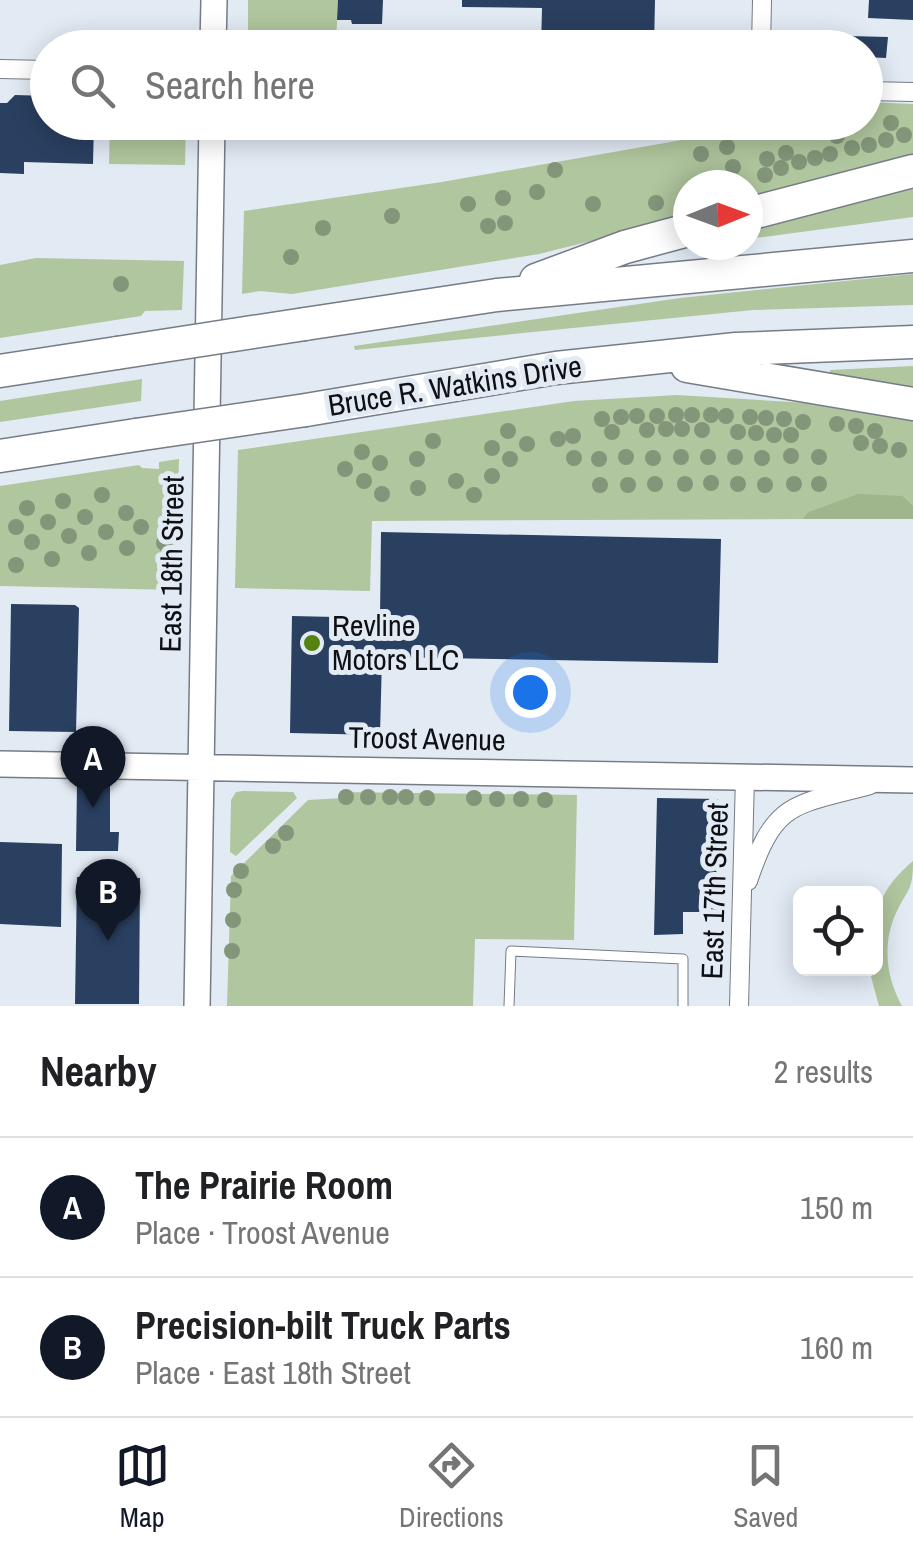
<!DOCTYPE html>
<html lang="en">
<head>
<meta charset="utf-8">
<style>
	body { margin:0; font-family:"Archivo Narrow",sans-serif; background:#f6f6f6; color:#202124 }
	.controls { position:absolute; right:30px; bottom:30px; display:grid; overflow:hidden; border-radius:15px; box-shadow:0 5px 25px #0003 }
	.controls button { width:90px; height:90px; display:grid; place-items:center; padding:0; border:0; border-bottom:2px solid #e0e0e0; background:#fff; color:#202124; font:50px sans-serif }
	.compass { position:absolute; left:673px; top:170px; width:90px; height:90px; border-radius:50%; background:#fff; box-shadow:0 5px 25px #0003; rotate:89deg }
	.you { position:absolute; left:530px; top:692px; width:35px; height:35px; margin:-25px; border:8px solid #fff; border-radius:50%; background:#1a73e8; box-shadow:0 0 0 15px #1a73e833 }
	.badge { display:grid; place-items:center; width:65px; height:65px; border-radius:50%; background:#111827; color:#fff; font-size:32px; font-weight:700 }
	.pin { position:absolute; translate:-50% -82px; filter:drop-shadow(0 2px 5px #0008) }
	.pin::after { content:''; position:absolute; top:52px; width:35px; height:30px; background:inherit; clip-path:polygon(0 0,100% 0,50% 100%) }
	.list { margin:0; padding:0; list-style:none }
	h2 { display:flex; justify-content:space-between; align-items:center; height:130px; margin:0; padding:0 40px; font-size:42px }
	h2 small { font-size:32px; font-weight:400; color:#757577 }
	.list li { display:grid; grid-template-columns:65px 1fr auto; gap:30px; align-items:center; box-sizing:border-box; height:140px; padding:0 40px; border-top:2px solid #e0e0e0 }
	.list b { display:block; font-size:38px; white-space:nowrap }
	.list p { margin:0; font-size:32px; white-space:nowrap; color:#757577 }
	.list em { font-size:32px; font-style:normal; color:#757577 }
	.icon { flex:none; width:55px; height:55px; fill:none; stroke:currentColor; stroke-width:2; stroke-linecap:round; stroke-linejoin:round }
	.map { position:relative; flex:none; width:913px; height:1006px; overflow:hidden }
	.search { position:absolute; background:#fff; box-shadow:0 5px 25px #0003; left:30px; right:30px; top:30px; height:110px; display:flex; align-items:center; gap:25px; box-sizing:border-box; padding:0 35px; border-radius:55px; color:#757577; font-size:38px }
	.sheet { height:410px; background:#fff }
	nav { display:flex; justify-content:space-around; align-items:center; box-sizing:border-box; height:140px; border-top:2px solid #e0e0e0; background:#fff; font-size:28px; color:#757577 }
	nav a { display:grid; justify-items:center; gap:5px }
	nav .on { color:#111827 }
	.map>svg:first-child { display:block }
</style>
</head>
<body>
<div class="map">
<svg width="913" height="1006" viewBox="0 0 913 1006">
	<rect width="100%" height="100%" fill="#e2eaf4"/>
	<!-- green -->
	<path fill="#b0c69e" d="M 248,0 L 338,0 L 336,47 L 248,48 Z
		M 866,102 L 913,104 L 913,157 L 748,200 L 748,185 L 688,185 L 688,217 L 539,254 L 292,294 L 260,291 L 242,294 L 244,211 L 442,182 L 739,130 L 739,123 L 866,122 Z
		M 110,123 L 186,123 L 185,165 L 109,164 Z
		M 913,183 L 913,217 L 748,239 L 748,228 Z
		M 36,258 L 184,261 L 182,310 L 145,311 L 141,316 L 0,338 L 0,265 Z
		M 913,274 L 913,305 L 753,310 L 355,350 L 354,346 L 680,298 Z
		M 913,366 L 913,393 L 830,378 L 830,370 Z
		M 142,379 L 141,401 L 0,422 L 0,401 Z
		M 677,395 L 826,404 L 913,421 L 913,505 L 903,496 C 877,499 820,500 802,519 L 372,521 L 370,591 L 235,588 L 238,450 L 574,401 Z
		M 179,459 L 176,590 L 0,586 L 0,486 L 139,465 L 142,468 L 159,469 L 159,462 Z
		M 243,791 L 293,792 L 297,798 L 236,856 L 230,852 L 231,800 L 236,792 Z
		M 344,792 L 577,795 L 574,940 L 475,939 L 473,1006 L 227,1006 L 231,876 L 308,800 L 343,798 Z
		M 913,861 C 913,891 908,888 896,913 C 882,944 886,977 902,1006 L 879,1006 L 869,969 L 876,968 C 876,918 871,897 913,861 Z"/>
	<!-- forest -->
	<path fill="#9fb58c" d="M 858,494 L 903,496 L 913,505 L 913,519 L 802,519 L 809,512 Z"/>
	<!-- building -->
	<path fill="#2a4061" d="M 338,0 L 383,0 L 382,24 L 352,24 L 351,20 L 337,20 Z
		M 462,0 L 655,0 L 654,48 L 541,48 L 542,8 L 462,7 Z
		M 869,0 L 913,0 L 913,20 L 868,18 Z
		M 849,36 L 888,37 L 886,58 L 866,57 L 866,48 L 849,48 Z
		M 15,95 L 48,96 L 48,122 L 94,122 L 93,164 L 24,162 L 24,174 L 0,173 L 0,103 L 7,103 Z
		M 381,532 L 721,539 L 718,663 L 382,657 L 380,735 L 290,733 L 292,616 L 380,618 Z
		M 11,604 L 75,605 L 79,608 L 76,732 L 9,731 Z
		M 77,785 L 110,785 L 110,832 L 119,832 L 118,851 L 76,851 Z
		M 657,798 L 718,799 L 716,912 L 683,912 L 683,934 L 654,935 Z
		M 0,842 L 62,844 L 61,927 L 0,924 Z
		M 77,877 L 140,878 L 139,1004 L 75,1004 Z"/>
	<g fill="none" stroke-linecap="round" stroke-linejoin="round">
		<!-- lane casing -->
		<g stroke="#767c86" stroke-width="11">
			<path id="lane" d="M 509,1006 L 511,951 L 683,959 L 683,1006"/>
		</g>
		<!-- street casing -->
		<g stroke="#767c86" stroke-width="20">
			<path id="street" d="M 761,48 L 762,0
				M 0,69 L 48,70
				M 866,91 L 913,92
				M 748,881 C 775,800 793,806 870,785
				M 739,1006 L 745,777"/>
		</g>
		<!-- secondary casing -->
		<g stroke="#767c86" stroke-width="28">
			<path id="secondary" d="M 213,48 L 214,0
				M 0,764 L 913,780
				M 197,1006 L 212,122"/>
		</g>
		<!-- highway casing -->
		<g stroke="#767c86" stroke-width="35">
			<path id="highway" d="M 748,214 L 913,171
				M 536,280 L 625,247 L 688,230
				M 305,324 L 497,295 L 913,256
				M 687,366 L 913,404
				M 0,371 L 117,353
				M 306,410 L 556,368 L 736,349 L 913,342
				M 0,456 L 136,435"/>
		</g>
		<!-- lane -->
		<use href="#lane" stroke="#fff" stroke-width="9"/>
		<!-- street -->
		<use href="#street" stroke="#fff" stroke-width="18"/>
		<!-- secondary -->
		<use href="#secondary" stroke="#fff" stroke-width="25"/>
		<!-- highway -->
		<use href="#highway" stroke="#fff" stroke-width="32"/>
		<!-- highway-bridge casing -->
		<g stroke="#767c86" stroke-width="35" stroke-linecap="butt">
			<path id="highway-bridge" d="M 117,353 L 305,324
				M 136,435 L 306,410"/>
		</g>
		<!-- highway-bridge -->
		<use href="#highway-bridge" stroke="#fff" stroke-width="32"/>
	</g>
	<!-- trees -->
	<g fill="#839679">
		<circle cx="891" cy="123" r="8"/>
		<circle cx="778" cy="131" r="8"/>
		<circle cx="904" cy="135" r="8"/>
		<circle cx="837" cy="136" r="8"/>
		<circle cx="886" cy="140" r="8"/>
		<circle cx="869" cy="145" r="8"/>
		<circle cx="727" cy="147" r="8"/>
		<circle cx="852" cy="148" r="8"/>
		<circle cx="786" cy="153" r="8"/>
		<circle cx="701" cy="154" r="8"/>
		<circle cx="830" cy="154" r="8"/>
		<circle cx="815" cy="158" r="8"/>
		<circle cx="767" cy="159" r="8"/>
		<circle cx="799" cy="162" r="8"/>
		<circle cx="733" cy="167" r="8"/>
		<circle cx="781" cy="168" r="8"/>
		<circle cx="555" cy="170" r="8"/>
		<circle cx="765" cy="175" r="8"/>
		<circle cx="537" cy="192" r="8"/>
		<circle cx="503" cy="198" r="8"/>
		<circle cx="656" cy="203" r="8"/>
		<circle cx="468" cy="204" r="8"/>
		<circle cx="593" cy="204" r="8"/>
		<circle cx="392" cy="216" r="8"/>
		<circle cx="505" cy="223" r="8"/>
		<circle cx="488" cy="226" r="8"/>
		<circle cx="323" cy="228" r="8"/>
		<circle cx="291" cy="257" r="8"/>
		<circle cx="121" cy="284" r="8"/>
		<circle cx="676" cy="415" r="8"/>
		<circle cx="692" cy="415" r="8"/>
		<circle cx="711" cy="415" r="8"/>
		<circle cx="637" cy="416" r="8"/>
		<circle cx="657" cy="416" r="8"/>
		<circle cx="726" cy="416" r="8"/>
		<circle cx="621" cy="417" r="8"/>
		<circle cx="750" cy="417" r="8"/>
		<circle cx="766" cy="418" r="8"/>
		<circle cx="602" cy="419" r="8"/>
		<circle cx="784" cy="419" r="8"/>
		<circle cx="803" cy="422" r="8"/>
		<circle cx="837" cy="424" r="8"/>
		<circle cx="856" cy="426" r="8"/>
		<circle cx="666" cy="429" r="8"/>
		<circle cx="682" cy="429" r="8"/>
		<circle cx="647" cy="430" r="8"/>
		<circle cx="702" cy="430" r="8"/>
		<circle cx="508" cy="431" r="8"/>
		<circle cx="875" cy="431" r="8"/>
		<circle cx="612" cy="432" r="8"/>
		<circle cx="738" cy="432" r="8"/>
		<circle cx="756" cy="433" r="8"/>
		<circle cx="774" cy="435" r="8"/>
		<circle cx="791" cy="435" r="8"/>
		<circle cx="573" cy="436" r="8"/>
		<circle cx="558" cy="439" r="8"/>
		<circle cx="433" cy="441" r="8"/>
		<circle cx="861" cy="443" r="8"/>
		<circle cx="527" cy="444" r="8"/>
		<circle cx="880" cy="446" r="8"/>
		<circle cx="492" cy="448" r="8"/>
		<circle cx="899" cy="450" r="8"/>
		<circle cx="362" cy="452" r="8"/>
		<circle cx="791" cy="456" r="8"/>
		<circle cx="626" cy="457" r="8"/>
		<circle cx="681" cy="457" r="8"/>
		<circle cx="708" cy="457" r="8"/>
		<circle cx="735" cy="457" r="8"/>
		<circle cx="819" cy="457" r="8"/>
		<circle cx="574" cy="458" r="8"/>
		<circle cx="653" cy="458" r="8"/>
		<circle cx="762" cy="458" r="8"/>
		<circle cx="417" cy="459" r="8"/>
		<circle cx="510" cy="459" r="8"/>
		<circle cx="599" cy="459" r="8"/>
		<circle cx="380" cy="463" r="8"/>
		<circle cx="345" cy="469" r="8"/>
		<circle cx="492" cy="476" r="8"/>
		<circle cx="364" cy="481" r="8"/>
		<circle cx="456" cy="481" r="8"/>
		<circle cx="711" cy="483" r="8"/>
		<circle cx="655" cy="484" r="8"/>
		<circle cx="685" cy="484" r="8"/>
		<circle cx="738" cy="484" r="8"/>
		<circle cx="794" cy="484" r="8"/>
		<circle cx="819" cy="484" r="8"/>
		<circle cx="600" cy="485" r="8"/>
		<circle cx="628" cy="485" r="8"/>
		<circle cx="765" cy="485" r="8"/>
		<circle cx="418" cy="488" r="8"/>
		<circle cx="382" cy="494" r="8"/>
		<circle cx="102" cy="495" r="8"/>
		<circle cx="474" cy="495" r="8"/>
		<circle cx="63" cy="501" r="8"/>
		<circle cx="27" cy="508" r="8"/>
		<circle cx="126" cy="513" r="8"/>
		<circle cx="85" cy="517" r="8"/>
		<circle cx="48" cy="522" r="8"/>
		<circle cx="16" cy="527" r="8"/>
		<circle cx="141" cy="527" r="8"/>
		<circle cx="106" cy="532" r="8"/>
		<circle cx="69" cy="536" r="8"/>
		<circle cx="32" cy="542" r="8"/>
		<circle cx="164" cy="543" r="8"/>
		<circle cx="127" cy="548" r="8"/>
		<circle cx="89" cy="553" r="8"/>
		<circle cx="52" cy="559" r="8"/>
		<circle cx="16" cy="565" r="8"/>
		<circle cx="346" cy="797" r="8"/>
		<circle cx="368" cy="797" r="8"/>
		<circle cx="390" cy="797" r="8"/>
		<circle cx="406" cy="797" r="8"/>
		<circle cx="427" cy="798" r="8"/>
		<circle cx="474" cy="798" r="8"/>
		<circle cx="497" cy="799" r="8"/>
		<circle cx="521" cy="799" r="8"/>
		<circle cx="545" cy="800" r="8"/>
		<circle cx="286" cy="833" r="8"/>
		<circle cx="273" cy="846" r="8"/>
		<circle cx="241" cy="871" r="8"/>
		<circle cx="234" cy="890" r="8"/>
		<circle cx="233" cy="920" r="8"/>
		<circle cx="232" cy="951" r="8"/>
	</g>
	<!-- markers -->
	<circle fill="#548314" stroke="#e2eaf4" stroke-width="4" cx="312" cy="643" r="10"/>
	<g text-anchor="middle" stroke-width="10" stroke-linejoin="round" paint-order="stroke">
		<!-- street labels -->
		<g font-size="30" fill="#0e1013" stroke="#e2eaf4">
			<text transform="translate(455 386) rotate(-9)" y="10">Bruce R. Watkins Drive</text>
			<text transform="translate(172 564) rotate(-89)" y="10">East 18th Street</text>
			<text transform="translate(427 739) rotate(1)" y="10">Troost Avenue</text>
			<text transform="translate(715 891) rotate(-88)" y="10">East 17th Street</text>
		</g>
		<!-- poi labels -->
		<g font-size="30" fill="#0e1013" stroke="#e2eaf4" text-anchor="start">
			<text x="332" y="636">Revline<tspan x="332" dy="34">Motors LLC</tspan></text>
		</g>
	</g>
</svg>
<div class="controls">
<button><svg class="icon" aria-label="locate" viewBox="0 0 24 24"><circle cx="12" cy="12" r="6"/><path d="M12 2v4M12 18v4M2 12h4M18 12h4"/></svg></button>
</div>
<svg class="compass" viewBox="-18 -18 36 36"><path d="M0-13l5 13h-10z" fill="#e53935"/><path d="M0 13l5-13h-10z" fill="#757577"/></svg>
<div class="you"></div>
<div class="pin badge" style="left:93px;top:808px">A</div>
<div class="pin badge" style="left:108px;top:941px">B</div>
<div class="search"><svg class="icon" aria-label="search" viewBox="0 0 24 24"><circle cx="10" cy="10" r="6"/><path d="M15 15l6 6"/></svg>Search here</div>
</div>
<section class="sheet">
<h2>Nearby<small>2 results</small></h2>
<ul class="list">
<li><span class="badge">A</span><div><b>The Prairie Room</b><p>Place · Troost Avenue</p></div><em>150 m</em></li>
<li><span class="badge">B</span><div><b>Precision-bilt Truck Parts</b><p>Place · East 18th Street</p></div><em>160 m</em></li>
</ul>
</section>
<nav>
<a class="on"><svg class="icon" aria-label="map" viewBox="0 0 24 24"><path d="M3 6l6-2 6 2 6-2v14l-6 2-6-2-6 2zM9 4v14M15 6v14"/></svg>Map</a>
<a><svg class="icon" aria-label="directions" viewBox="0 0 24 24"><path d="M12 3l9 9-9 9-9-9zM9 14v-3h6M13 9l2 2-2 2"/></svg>Directions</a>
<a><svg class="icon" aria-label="saved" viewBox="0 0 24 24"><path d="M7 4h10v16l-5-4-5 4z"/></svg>Saved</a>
</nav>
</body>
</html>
